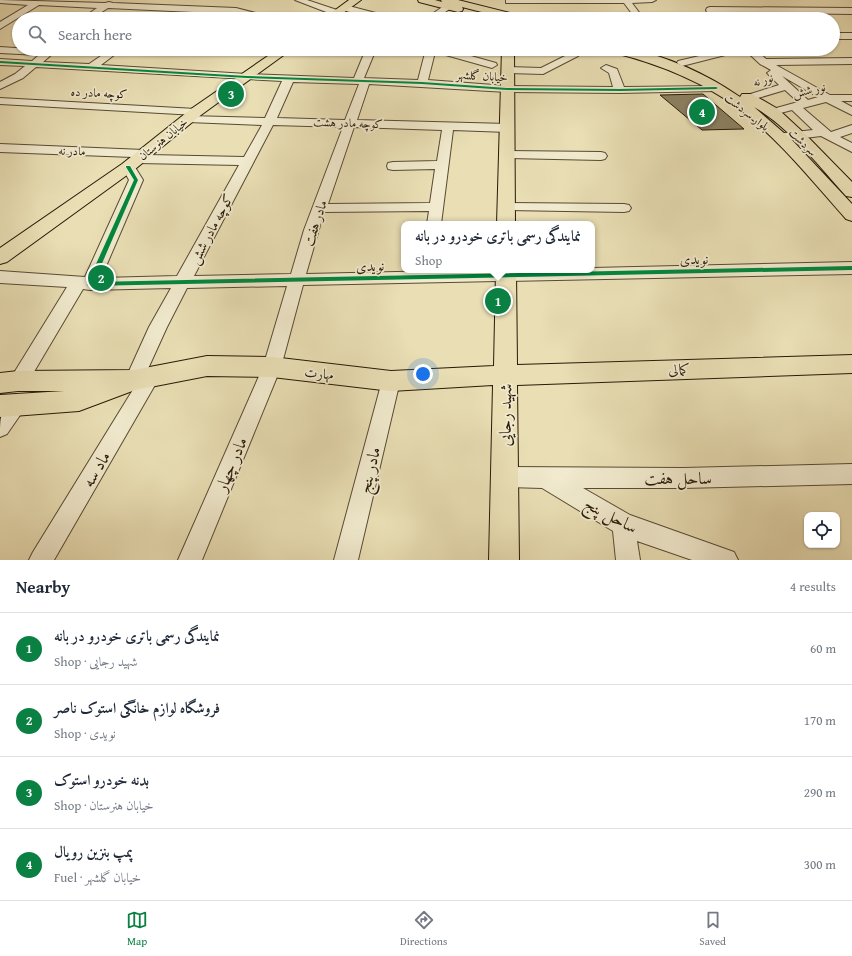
<!DOCTYPE html>
<html lang="en">
<head>
<meta charset="utf-8">
<style>
	body { margin:0; font-family:"Gentium Book Plus",Amiri,serif; background:#f6f6f7; color:#1f2937 }
	.controls { position:absolute; right:12px; bottom:12px; display:grid; overflow:hidden; border-radius:8px; box-shadow:0 1px 3px #0004 }
	.controls button { width:36px; height:36px; display:grid; place-items:center; padding:0; border:0; border-bottom:1px solid #e0e1e3; background:#fff; color:#1f2937; font:20px sans-serif }
	.you { position:absolute; left:423px; top:374px; width:14px; height:14px; margin:-10px; border:3px solid #fff; border-radius:50%; background:#1a73e8; box-shadow:0 0 0 6px #1a73e833 }
	.badge { display:grid; place-items:center; width:26px; height:26px; border-radius:50%; background:#0b8043; color:#fff; font-size:13px; font-weight:700 }
	.pin { position:absolute; translate:-50% -50%; border:2px solid #fff; box-shadow:0 1px 4px #0006 }
	.popup { position:absolute; left:401px; top:221px; width:194px; height:52px; box-sizing:border-box; display:grid; place-content:center; border-radius:8px; background:#fff; filter:drop-shadow(0 1px 3px #0005); font-size:13px; white-space:nowrap; color:#747a83 }
	.popup b { font-size:15px; color:#1f2937 }
	.popup::after { content:''; position:absolute; left:50%; top:100%; margin-left:-8px; border:8px solid transparent; border-top-color:#fff }
	.list { margin:0; padding:0; list-style:none }
	h2 { display:flex; justify-content:space-between; align-items:center; height:52px; margin:0; padding:0 16px; font-size:17px }
	h2 small { font-size:13px; font-weight:400; color:#747a83 }
	.list li { display:grid; grid-template-columns:26px 1fr auto; gap:12px; align-items:center; box-sizing:border-box; height:72px; padding:0 16px; border-top:1px solid #e0e1e3 }
	.list b { display:block; font-size:15px; white-space:nowrap }
	.list p { margin:0; font-size:13px; white-space:nowrap; color:#747a83 }
	.list em { font-size:13px; font-style:normal; color:#747a83 }
	.icon { flex:none; width:22px; height:22px; fill:none; stroke:currentColor; stroke-width:2; stroke-linecap:round; stroke-linejoin:round }
	.map { position:relative; flex:none; width:852px; height:560px; overflow:hidden }
	.search { position:absolute; background:#fff; box-shadow:0 1px 3px #0004; left:12px; right:12px; top:12px; height:44px; display:flex; align-items:center; gap:10px; box-sizing:border-box; padding:0 14px; border-radius:22px; color:#747a83; font-size:15px }
	.sheet { height:340px; background:#fff }
	nav { display:flex; justify-content:space-around; align-items:center; box-sizing:border-box; height:56px; border-top:1px solid #e0e1e3; background:#fff; font-size:11px; color:#747a83 }
	nav a { display:grid; justify-items:center; gap:2px }
	nav .on { color:#0b8043 }
	.map>svg:first-child { display:block }
</style>
</head>
<body>
<div class="map">
<svg width="852" height="560" viewBox="0 0 852 560">
	<rect width="100%" height="100%" fill="#e9deb4"/>
	<filter id="stains"><feTurbulence type="fractalNoise" baseFrequency=".005" numOctaves="4"/><feColorMatrix values="0 0 0 0 .2 0 0 0 0 .09 0 0 0 0 .02 0 0 0 .5 -.17"/></filter>
	<radialGradient id="worn" r=".72"><stop offset=".6" stop-color="#630" stop-opacity="0"/><stop offset="1" stop-color="#630" stop-opacity=".3"/></radialGradient>
	<!-- building -->
	<path fill="#8c8061" stroke="#271a08" d="M 703,94 L 744,129 L 702,130 L 660,95 Z"/>
	<g fill="none" stroke-linecap="round" stroke-linejoin="round">
		<!-- minor casing -->
		<g stroke="#584b33" stroke-width="2">
			<path id="minor" d="M 0,0 L 105,3 L 109,2 L 113,3 L 236,8 L 271,17 L 272,19 L 258,19 L 236,14 L 108,8 L 91,19 L 81,19 L 97,8 L 39,5 L 0,29 L 0,22 L 28,5 L 0,3 Z
				M 295,0 L 307,0 L 340,11 L 341,13 L 340,15 L 334,15 Z
				M 506,0 L 656,0 L 652,2 L 632,3 L 644,19 L 636,19 L 624,3 L 506,3 Z
				M 448,3 L 451,4 L 452,6 L 451,8 L 435,19 L 425,19 Z
				M 345,5 L 391,17 L 392,19 L 378,19 L 342,10 L 341,8 Z
				M 710,7 L 852,8 L 852,14 L 707,12 L 706,10 L 707,8 Z
				M 482,12 L 486,15 L 482,19 L 472,19 Z
				M 833,33 L 852,33 L 852,39 L 833,39 Z
				M 0,47 L 46,50 L 58,49 L 43,62 L 89,64 L 111,49 L 122,49 L 101,65 L 247,74 L 354,78 L 366,49 L 376,49 L 364,78 L 418,80 L 426,49 L 446,49 L 496,63 L 497,65 L 492,68 L 435,52 L 428,80 L 507,86 L 613,87 L 609,73 L 601,68 L 606,65 L 617,69 L 624,87 L 720,86 L 721,88 L 716,91 L 620,93 L 507,92 L 369,84 L 357,120 L 508,124 L 512,126 L 514,128 L 512,130 L 508,132 L 453,130 L 441,224 L 427,224 L 429,211 L 324,212 L 306,274 L 487,270 L 592,270 L 592,268 L 852,262 L 852,274 L 303,285 L 281,367 L 202,560 L 178,560 L 263,367 L 287,286 L 187,288 L 167,327 L 147,371 L 150,370 L 157,372 L 159,378 L 54,560 L 29,560 L 33,552 L 134,388 L 127,386 L 125,380 L 149,327 L 171,288 L 90,290 L 83,289 L 25,387 L 18,389 L 11,387 L 9,381 L 67,287 L 0,283 L 0,271 L 85,277 L 129,180 L 122,167 L 123,164 L 133,164 L 143,180 L 101,278 L 177,276 L 239,165 L 138,163 L 134,162 L 132,159 L 133,157 L 0,152 L 0,144 L 144,150 L 148,151 L 150,154 L 149,155 L 244,157 L 262,125 L 188,122 L 184,121 L 182,119 L 184,117 L 188,116 L 265,118 L 282,81 L 36,67 L 23,78 L 0,89 L 0,82 L 15,74 L 25,66 L 0,65 L 0,59 L 32,61 L 39,55 L 0,53 ZM 293,82 L 358,84 L 359,84 L 345,120 L 277,118 ZM 273,125 L 343,127 L 304,230 L 291,274 L 194,276 ZM 354,127 L 442,130 L 437,161 L 393,162 L 388,163 L 387,166 L 388,169 L 393,170 L 435,169 L 430,203 L 328,204 Z
				M 252,49 C 262,49 275,48 283,55 L 278,58 L 254,51 Z
				M 656,49 L 668,49 L 658,56 L 652,56 L 650,54 Z
				M 729,49 L 755,49 L 766,59 L 852,58 L 852,64 L 776,65 L 830,95 L 852,95 L 852,101 L 841,101 L 852,107 L 852,115 L 826,102 L 803,108 L 831,132 L 852,125 L 852,133 L 840,137 L 852,143 L 852,152 L 821,136 L 780,141 L 776,140 L 774,137 L 776,134 L 813,130 L 792,110 L 773,115 L 769,114 L 767,112 L 769,110 L 798,102 L 785,90 L 748,101 L 744,100 L 743,98 L 744,96 L 779,85 L 767,73 L 771,70 L 760,64 L 745,50 L 682,66 L 677,63 L 678,61 ZM 782,76 L 818,97 L 808,100 Z
				M 575,51 L 578,52 L 580,54 L 578,56 L 543,74 L 508,73 L 503,70 L 508,67 L 541,68 Z
				M 0,98 L 196,109 L 200,110 L 202,112 L 200,114 L 196,115 L 0,104 Z
				M 507,151 L 601,152 L 605,153 L 607,156 L 605,159 L 601,160 L 503,158 L 501,155 L 503,152 Z
				M 507,203 L 624,204 L 629,205 L 631,208 L 629,211 L 624,212 L 502,210 L 500,207 L 502,204 Z
				M 391,373 L 398,375 L 400,381 L 358,560 L 334,560 L 382,381 L 384,375 Z
				M 17,396 L 24,399 L 27,405 L 7,434 L 0,437 C 0,420 0,404 17,396 Z
				M 852,464 L 852,484 L 683,488 L 583,488 L 630,515 L 734,552 L 738,560 L 692,560 L 637,541 L 640,560 L 616,560 L 613,531 L 542,488 L 505,487 L 497,484 L 494,477 L 497,470 L 505,467 L 683,468 Z"/>
		</g>
		<!-- major casing -->
		<g stroke="#271a08" stroke-width="2">
			<path id="major" d="M 349,0 L 361,0 L 335,19 L 323,19 Z
				M 418,0 L 435,0 L 442,2 L 441,0 L 458,0 L 526,17 L 527,19 L 509,19 L 462,7 L 463,9 L 462,11 L 458,12 L 419,2 Z
				M 278,49 L 292,49 L 201,115 L 134,170 L 7,262 L 0,264 L 0,248 L 122,164 L 191,109 Z
				M 502,49 L 514,49 L 515,224 L 497,224 Z
				M 609,49 C 616,49 624,48 631,49 C 669,57 708,75 740,97 L 742,94 L 752,94 L 778,109 L 804,133 L 852,182 L 852,197 L 846,196 C 818,165 790,128 754,107 L 792,140 L 852,204 L 852,221 L 846,219 C 812,181 779,139 738,108 C 700,80 656,63 611,52 Z
				M 496,270 L 516,270 L 517,365 L 852,355 L 852,373 L 517,385 L 519,560 L 489,560 L 493,385 L 391,391 L 272,377 L 207,376 L 135,390 L 79,411 L 0,417 L 0,395 L 64,391 L 18,391 L 0,393 L 0,373 L 18,371 L 134,370 L 207,356 L 272,357 L 391,371 L 494,366 Z"/>
		</g>
		<!-- minor -->
		<use href="#minor" fill="#f1eace" fill-rule="evenodd"/>
		<!-- major -->
		<use href="#major" fill="#e9deb4" fill-rule="evenodd"/>
		<!-- cycleway casing -->
		<g stroke="#f1eace" stroke-width="2">
			<path id="cycleway" d="M 0,61 L 247,76 L 422,82 L 507,88 L 620,89 L 716,87 L 718,88 L 716,89 L 620,91 L 507,90 L 422,84 L 247,78 L 0,63 Z
				M 126,166 L 130,166 L 138,180 L 94,282 L 852,266 L 852,270 L 88,286 L 87,284 L 134,180 L 126,167 Z"/>
		</g>
		<!-- cycleway -->
		<use href="#cycleway" fill="#00873e" fill-rule="evenodd"/>
	</g>
	<g text-anchor="middle" stroke-width="3.5" stroke-linejoin="round" paint-order="stroke">
		<!-- far-street labels -->
		<g font-size="12" fill="#271a08" stroke="#f1eace">
			<text transform="translate(482 76) rotate(3)" y="4">خیابان گلشهر</text>
			<text transform="translate(763 80) rotate(-16)" y="4">نور نه</text>
			<text transform="translate(809 90) rotate(-12)" y="4">نور شش</text>
			<text transform="translate(99 93) rotate(3)" y="4">کوچه مادر ده</text>
			<text transform="translate(747 112) rotate(38)" y="4">بلوار سردشت</text>
			<text transform="translate(348 123) rotate(2)" y="4">کوچه مادر هشت</text>
			<text transform="translate(163 139) rotate(-39)" y="4">خیابان هنرستان</text>
			<text transform="translate(803 142) rotate(45)" y="4">سردشت</text>
			<text transform="translate(72 151) rotate(2)" y="4">مادر نه</text>
		</g>
		<!-- street labels -->
		<g font-size="14" fill="#271a08" stroke="#f1eace">
			<text transform="translate(315 223) rotate(-72)" y="5">مادر هفت</text>
			<text transform="translate(211 229) rotate(-62)" y="5">کوچه مادر شش</text>
			<text transform="translate(694 259) rotate(-1)" y="5">نویدی</text>
			<text transform="translate(370 266) rotate(-2)" y="5">نویدی</text>
			<text transform="translate(679 369) rotate(-2)" y="5">کمالی</text>
			<text transform="translate(319 373) rotate(6)" y="5">مهارت</text>
		</g>
		<!-- near-street labels -->
		<g font-size="17" fill="#271a08" stroke="#f1eace">
			<text transform="translate(505 415) rotate(-89)" y="6">شهید رجایی</text>
			<text transform="translate(231 464) rotate(-67)" y="6">مادر چهار</text>
			<text transform="translate(96 469) rotate(-59)" y="6">ماد سه</text>
			<text transform="translate(369 470) rotate(-76)" y="6">مادر پنج</text>
			<text x="678" y="484">ساحل هفت</text>
			<text transform="translate(611 515) rotate(28)" y="6">ساحل پنج</text>
		</g>
	</g>
	<rect width="100%" height="100%" filter="url(#stains)"/>
	<rect width="100%" height="100%" fill="url(#worn)"/>
</svg>
<div class="controls">
<button><svg class="icon" aria-label="locate" viewBox="0 0 24 24"><circle cx="12" cy="12" r="6"/><path d="M12 2v4M12 18v4M2 12h4M18 12h4"/></svg></button>
</div>
<div class="you"></div>
<div class="pin badge" style="left:498px;top:301px">1</div>
<div class="popup"><b>نمایندگی رسمی باتری خودرو در بانه</b>Shop</div>
<div class="pin badge" style="left:101px;top:278px">2</div>
<div class="pin badge" style="left:231px;top:94px">3</div>
<div class="pin badge" style="left:702px;top:112px">4</div>
<div class="search"><svg class="icon" aria-label="search" viewBox="0 0 24 24"><circle cx="10" cy="10" r="6"/><path d="M15 15l6 6"/></svg>Search here</div>
</div>
<section class="sheet">
<h2>Nearby<small>4 results</small></h2>
<ul class="list">
<li><span class="badge">1</span><div><b>نمایندگی رسمی باتری خودرو در بانه</b><p>Shop · شهید رجایی</p></div><em>60 m</em></li>
<li><span class="badge">2</span><div><b>فروشگاه لوازم خانگى استوک ناصر</b><p>Shop · نویدی</p></div><em>170 m</em></li>
<li><span class="badge">3</span><div><b>بدنه خودرو استوک</b><p>Shop · خیابان هنرستان</p></div><em>290 m</em></li>
<li><span class="badge">4</span><div><b>پمپ بنزین رویال</b><p>Fuel · خیابان گلشهر</p></div><em>300 m</em></li>
</ul>
</section>
<nav>
<a class="on"><svg class="icon" aria-label="map" viewBox="0 0 24 24"><path d="M3 6l6-2 6 2 6-2v14l-6 2-6-2-6 2zM9 4v14M15 6v14"/></svg>Map</a>
<a><svg class="icon" aria-label="directions" viewBox="0 0 24 24"><path d="M12 3l9 9-9 9-9-9zM9 14v-3h6M13 9l2 2-2 2"/></svg>Directions</a>
<a><svg class="icon" aria-label="saved" viewBox="0 0 24 24"><path d="M7 4h10v16l-5-4-5 4z"/></svg>Saved</a>
</nav>
</body>
</html>
